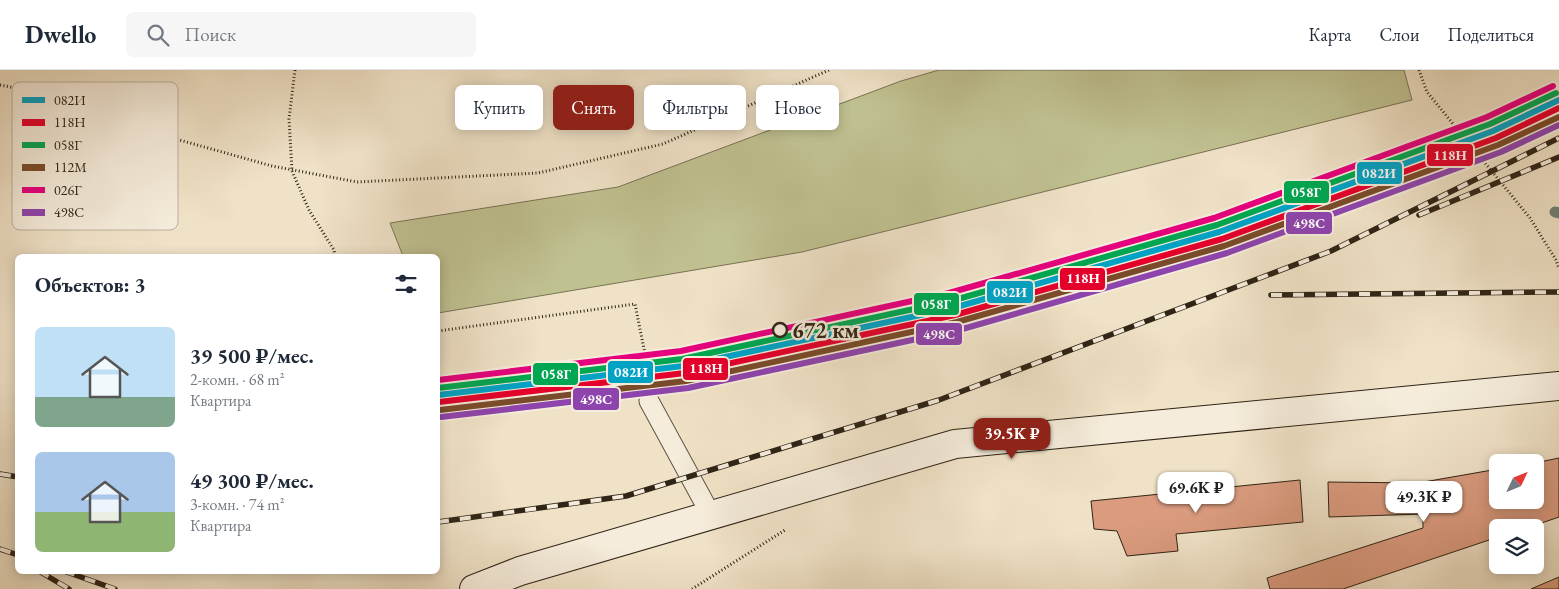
<!DOCTYPE html>
<html lang="ru">
<head>
<meta charset="utf-8">
<style>
	body { margin:0; font-family:"EB Garamond",serif; background:#f6f6f7; color:#1f2937; height:100vh; display:flex; flex-direction:column; font-size:19px; white-space:nowrap }
	* { box-sizing:border-box; margin:0 }
	p { font-size:16px; color:#747a83 }
	.icon { flex:none; width:28px; height:28px; fill:none; stroke:currentColor; stroke-width:2; stroke-linecap:round; stroke-linejoin:round }
	.map { position:relative; flex:1; overflow:hidden }
	.sheet { position:absolute; left:15px; top:184px; width:425px; height:320px; display:flex; flex-direction:column; background:#fff; border-radius:8px; box-shadow:0 2px 12px #0003 }
	.sheet>* { flex:none }
	.banner { position:absolute; left:455px; top:15px; width:475px; height:45px; display:flex; gap:10px }
	.needle { width:32px; rotate:47deg }
	.buttons { position:absolute; left:1489px; top:384px; display:grid; gap:10px }
	.buttons a { display:grid; place-items:center; width:55px; height:55px; border-radius:8px; background:#fff; box-shadow:0 2px 12px #0003; font-size:25px }
	.price { position:absolute; translate:-50% -42px; padding:0 11px; border-radius:10px; background:#fff; color:#222; font-size:16px; line-height:32px; filter:drop-shadow(0 1px 2px #0008) }
	.price::after { content:''; position:absolute; left:50%; top:30px; width:15px; height:11px; margin-left:-8px; background:inherit; clip-path:polygon(0 0,100% 0,50% 100%) }
	.price.active { background:#8f2418; color:#fff }
	ul { padding:0; list-style:none }
	li { display:flex; align-items:center; gap:15px; height:125px; padding:0 20px }
	li span { display:grid; place-items:center; flex:none; width:140px; height:100px; border-radius:8px; color:#555 }
	li>.icon { margin-inline-start:auto }
	span .icon { width:60px; height:60px; fill:#fffc; stroke-width:1 }
	li b { font-size:21px }
	h2 { display:flex; justify-content:space-between; align-items:center; height:60px; padding:0 20px; font-size:21px }
	.chip { padding:0 18px; border-radius:8px; background:#fff; box-shadow:0 2px 12px #0003; font-size:18px; line-height:45px }
	.chip.active { background:#8f2418; color:#fff }
	header { display:flex; align-items:center; gap:30px; box-sizing:border-box; height:70px; padding:0 25px; background:#fff; border-bottom:1px solid #e0e1e3 }
	header strong { font-size:24px }
	nav { display:flex; gap:28px; margin-inline-start:auto; font-size:18px }
	.search { width:350px; height:45px; background:#f6f6f7; display:flex; align-items:center; gap:12px; box-sizing:border-box; padding:0 18px; border-radius:8px; color:#747a83; font-size:19px }
	.map>svg:first-child { display:block }
	.green { fill:#c0c191; stroke:#787254 }
	.lines { fill:none; stroke-linecap:round; stroke-linejoin:round }
	.stream { stroke:#6f8077; stroke-width:11 }
	.building { fill:#da9b7f; stroke:#2f2416 }
	.lane-casing { stroke:#5f5442; stroke-width:21 }
	.secondary-casing { stroke:#2f2416; stroke-width:30 }
	.path { stroke:#2f2416; stroke-width:3; stroke-dasharray:1 2.5; stroke-linecap:butt }
	.lane { stroke:#f5ecdb; stroke-width:19 }
	.secondary { stroke:#f5ecdb; stroke-width:28 }
	.rail-casing { stroke:#2f2416; stroke-width:5.5 }
	.rail { stroke:#f5ecdb; stroke-width:4; stroke-dasharray:11; stroke-linecap:butt }
	.rail-1-casing { stroke:#f5ecdb; stroke-width:10 }
	.rail-2-casing { stroke:#f5ecdb; stroke-width:10 }
	.rail-3-casing { stroke:#f5ecdb; stroke-width:10 }
	.rail-4-casing { stroke:#f5ecdb; stroke-width:10 }
	.rail-5-casing { stroke:#f5ecdb; stroke-width:10 }
	.rail-6-casing { stroke:#f5ecdb; stroke-width:10 }
	.rail-1 { stroke:#02a2c5; stroke-width:6 }
	.rail-2 { stroke:#e4002b; stroke-width:6 }
	.rail-3 { stroke:#00a651; stroke-width:6 }
	.rail-4 { stroke:#7a4b2a; stroke-width:6 }
	.rail-5 { stroke:#e5007d; stroke-width:6 }
	.rail-6 { stroke:#8e44ad; stroke-width:6 }
	.stop-dot { fill:#f5ecdb; stroke:#2f2416; stroke-width:2.5 }
	.labels { text-anchor:middle; stroke-width:5; stroke-linejoin:round; paint-order:stroke }
	.stop-label { font-size:22px; font-weight:bold; fill:#2f2416; stroke:#f5ecdb; text-anchor:start }
	.key { fill:#f5ecdb; stroke:#bab0a0; stroke-width:1 }
	.key-label { font-size:14px; fill:#2f2416 }
	.line-badge { stroke:#f5ecdb; stroke-width:2 }
	.badge-label { font-size:14px; text-anchor:middle; font-weight:bold; fill:#fff }
</style>
</head>
<body>
<header>
<strong>Dwello</strong>
<div class="search"><svg class="icon" aria-label="search" viewBox="0 0 24 24"><circle cx="10" cy="10" r="6"/><path d="M15 15l6 6"/></svg>Поиск</div>
<nav><a>Карта</a><a>Слои</a><a>Поделиться</a></nav>
</header>
<div class="map">
<svg width="1559" height="519" viewBox="0 0 1559 519">
	<rect width="100%" height="100%" fill="#f0e2c7"/>
	<filter id="stains"><feTurbulence type="fractalNoise" baseFrequency=".004" numOctaves="4"/><feColorMatrix values="0 0 0 0 .2 0 0 0 0 .09 0 0 0 0 .02 0 0 0 .5 -.17"/></filter>
	<radialGradient id="worn" r=".72"><stop offset=".6" stop-color="#630" stop-opacity="0"/><stop offset="1" stop-color="#630" stop-opacity=".3"/></radialGradient>
	<!-- green -->
	<polygon class="green" points="939,0 1404,0 1412,30 802,182 438,243 438,186 403,186 390,153 618,117 901,11"/>
	<g class="lines">
		<!-- stream -->
		<polyline class="stream" points="1555,142 1559,143"/>
	</g>
	<!-- building -->
	<g class="building">
		<polygon points="1559,388 1559,447 1527,458 1498,458 1498,467 1343,519 1270,519 1267,508 1423,458 1423,444 1329,447 1328,412 1418,413 1498,399 1498,430 1535,430 1535,393"/>
		<polygon points="1300,410 1303,452 1176,464 1178,481 1127,486 1117,461 1094,459 1091,431"/>
		<polygon points="1559,507 1559,519 1531,519"/>
	</g>
	<g class="lines">
		<defs>
			<polyline id="lane" points="649,331 711,445"/>
			<polyline id="secondary" points="474,519 520,501 955,374 1559,316"/>
		</defs>
		<!-- lane casing -->
		<use href="#lane" class="lane-casing"/>
		<!-- secondary casing -->
		<use href="#secondary" class="secondary-casing"/>
		<!-- path -->
		<g class="path">
			<polyline points="295,0 289,49 292,101 309,140 334,180 335,186"/>
			<polyline points="1419,0 1427,22 1530,148 1556,190 1559,199"/>
			<polyline points="0,15 42,23 119,53 272,96 357,112 538,103 663,74 829,0"/>
			<polyline points="438,261 635,234 645,284 646,303"/>
			<polyline points="692,519 785,460"/>
		</g>
		<!-- lane -->
		<use href="#lane" class="lane"/>
		<!-- secondary -->
		<use href="#secondary" class="secondary"/>
		<defs>
			<g id="rail">
				<polyline points="1419,145 1559,87"/>
				<polyline points="1271,225 1559,222"/>
				<polyline points="0,404 18,407"/>
				<polyline points="438,452 626,426 939,330 1331,181 1559,68"/>
				<polyline points="0,479 18,485"/>
				<polyline points="39,501 69,519"/>
				<polyline points="64,501 115,519"/>
			</g>
		</defs>
		<!-- rail casing -->
		<use href="#rail" class="rail-casing"/>
		<!-- rail -->
		<use href="#rail" class="rail"/>
		<defs>
			<polyline id="rail-1" points="438,325 683,296 953,238 1219,162 1493,61 1559,30"/>
			<polyline id="rail-2" points="439,332 685,303 955,245 1222,169 1496,68 1559,38"/>
			<polyline id="rail-3" points="438,318 682,289 951,231 1217,155 1490,54 1556,23"/>
			<polyline id="rail-4" points="440,340 686,311 957,252 1224,176 1498,75 1559,47"/>
			<polyline id="rail-5" points="438,310 681,281 949,223 1214,148 1487,47 1553,16"/>
			<polyline id="rail-6" points="441,347 688,318 959,260 1227,183 1501,82 1559,55"/>
		</defs>
		<!-- rail-1 casing -->
		<use href="#rail-1" class="rail-1-casing"/>
		<!-- rail-2 casing -->
		<use href="#rail-2" class="rail-2-casing"/>
		<!-- rail-3 casing -->
		<use href="#rail-3" class="rail-3-casing"/>
		<!-- rail-4 casing -->
		<use href="#rail-4" class="rail-4-casing"/>
		<!-- rail-5 casing -->
		<use href="#rail-5" class="rail-5-casing"/>
		<!-- rail-6 casing -->
		<use href="#rail-6" class="rail-6-casing"/>
		<!-- rail-1 -->
		<use href="#rail-1" class="rail-1"/>
		<!-- rail-2 -->
		<use href="#rail-2" class="rail-2"/>
		<!-- rail-3 -->
		<use href="#rail-3" class="rail-3"/>
		<!-- rail-4 -->
		<use href="#rail-4" class="rail-4"/>
		<!-- rail-5 -->
		<use href="#rail-5" class="rail-5"/>
		<!-- rail-6 -->
		<use href="#rail-6" class="rail-6"/>
	</g>
	<!-- markers -->
	<circle class="stop-dot" cx="780" cy="260" r="7"/>
	<g class="labels">
		<!-- stop labels -->
		<g class="stop-label">
			<text x="792" y="268">672 км</text>
		</g>
	</g>
	<!-- legend -->
	<rect x="12" y="12" width="166" height="148" rx="8" class="key"/>
	<rect x="22" y="27" width="23" height="6" fill="#02a2c5"/>
	<rect x="22" y="49" width="23" height="7" fill="#e4002b"/>
	<rect x="22" y="72" width="23" height="6" fill="#00a651"/>
	<rect x="22" y="94" width="23" height="7" fill="#7a4b2a"/>
	<rect x="22" y="117" width="23" height="6" fill="#e5007d"/>
	<rect x="22" y="139" width="23" height="7" fill="#8e44ad"/>
	<g class="key-label">
		<text x="54" y="35">082И</text>
		<text x="54" y="57">118Н</text>
		<text x="54" y="80">058Г</text>
		<text x="54" y="102">112М</text>
		<text x="54" y="125">026Г</text>
		<text x="54" y="147">498С</text>
	</g>
	<g class="line-badge">
		<rect x="1426" y="73" width="48" height="24" rx="5" fill="#e4002b"/>
		<rect x="1356" y="91" width="47" height="24" rx="5" fill="#02a2c5"/>
		<rect x="1283" y="110" width="47" height="24" rx="5" fill="#00a651"/>
		<rect x="1285" y="141" width="48" height="24" rx="5" fill="#8e44ad"/>
		<rect x="1059" y="197" width="47" height="24" rx="5" fill="#e4002b"/>
		<rect x="986" y="210" width="48" height="24" rx="5" fill="#02a2c5"/>
		<rect x="913" y="222" width="47" height="24" rx="5" fill="#00a651"/>
		<rect x="915" y="252" width="48" height="24" rx="5" fill="#8e44ad"/>
		<rect x="682" y="287" width="47" height="24" rx="5" fill="#e4002b"/>
		<rect x="607" y="290" width="47" height="24" rx="5" fill="#02a2c5"/>
		<rect x="532" y="292" width="47" height="24" rx="5" fill="#00a651"/>
		<rect x="572" y="317" width="48" height="24" rx="5" fill="#8e44ad"/>
	</g>
	<g class="badge-label">
		<text x="1450" y="90">118Н</text>
		<text x="1379" y="108">082И</text>
		<text x="1306" y="127">058Г</text>
		<text x="1309" y="158">498С</text>
		<text x="1083" y="213">118Н</text>
		<text x="1010" y="227">082И</text>
		<text x="936" y="239">058Г</text>
		<text x="939" y="269">498С</text>
		<text x="706" y="303">118Н</text>
		<text x="631" y="307">082И</text>
		<text x="556" y="309">058Г</text>
		<text x="596" y="334">498С</text>
	</g>
	<rect width="100%" height="100%" filter="url(#stains)"/>
	<rect width="100%" height="100%" fill="url(#worn)"/>
</svg>
<div class="buttons">
<a><svg class="needle" viewBox="-14 -14 28 28"><path d="M0-13l5 13h-10z" fill="#e53935"/><path d="M0 13l5-13h-10z" fill="#747a83"/></svg></a>
<a><svg class="icon" aria-label="layers" viewBox="0 0 24 24"><path d="M12 4l9 5-9 5-9-5zM3 14l9 5 9-5"/></svg></a>
</div>
<b class="price active" style="left:1012px;top:390px">39.5K ₽</b>
<b class="price" style="left:1196px;top:444px">69.6K ₽</b>
<b class="price" style="left:1424px;top:453px">49.3K ₽</b>
<div class="banner">
<a class="chip">Купить</a>
<a class="chip active">Снять</a>
<a class="chip">Фильтры</a>
<a class="chip">Новое</a>
</div>
<section class="sheet">
<h2>Объектов: 3<svg class="icon" aria-label="filters" viewBox="0 0 24 24"><path d="M4 7h16M4 17h16"/><circle cx="9" cy="7" r="2"/><circle cx="15" cy="17" r="2"/></svg></h2>
<ul>
<li><span style="background:linear-gradient(#bfe0f5 70%,#7fa58c 0)"><svg class="icon" aria-label="home" viewBox="0 0 24 24"><path d="M3 11l9-7 9 7M6 9v11h12V9"/></svg></span><div><b>39 500 ₽/мес.</b><p>2-комн. · 68 m²</p><p>Квартира</p></div></li>
<li><span style="background:linear-gradient(#a9c7e8 60%,#8fb573 0)"><svg class="icon" aria-label="home" viewBox="0 0 24 24"><path d="M3 11l9-7 9 7M6 9v11h12V9"/></svg></span><div><b>49 300 ₽/мес.</b><p>3-комн. · 74 m²</p><p>Квартира</p></div></li>
</ul>
</section>
</div>
</body>
</html>
